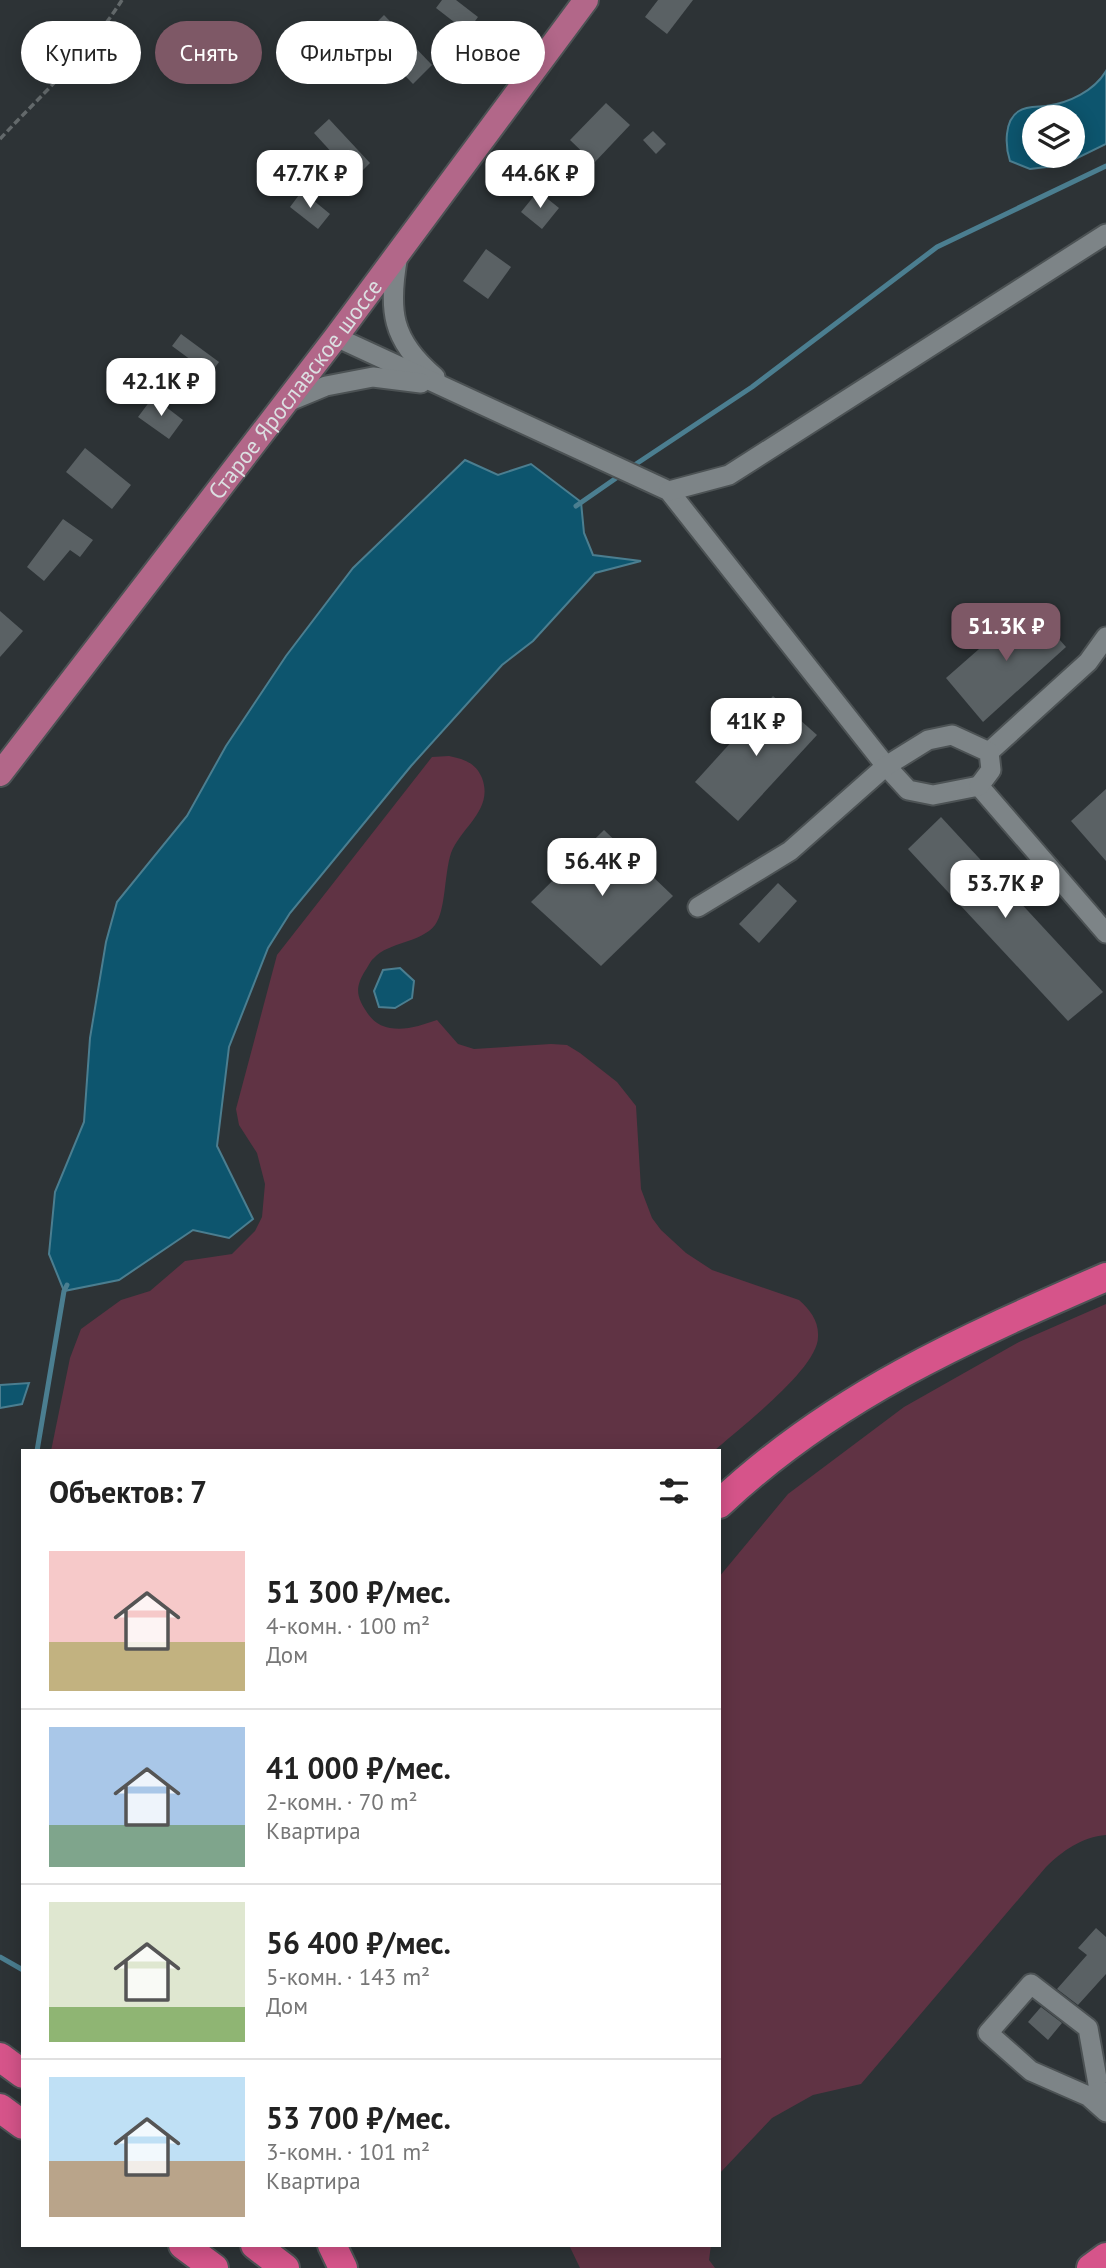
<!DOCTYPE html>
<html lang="ru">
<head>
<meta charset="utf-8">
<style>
	body { margin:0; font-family:"PT Sans",sans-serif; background:#f2f2f2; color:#222; height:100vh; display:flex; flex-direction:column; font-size:26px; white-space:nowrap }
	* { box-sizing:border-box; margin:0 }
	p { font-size:23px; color:#767676 }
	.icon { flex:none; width:38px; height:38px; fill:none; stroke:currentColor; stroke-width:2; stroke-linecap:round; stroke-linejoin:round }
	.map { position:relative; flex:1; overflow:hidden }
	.side { position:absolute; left:21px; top:1449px; width:700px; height:798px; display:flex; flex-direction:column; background:#fff; border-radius:0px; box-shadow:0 4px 18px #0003 }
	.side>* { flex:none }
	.hud { position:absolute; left:21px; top:21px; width:700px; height:63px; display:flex; gap:14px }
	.controls { position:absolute; left:1022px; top:105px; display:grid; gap:14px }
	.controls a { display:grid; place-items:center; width:63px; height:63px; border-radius:50%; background:#fff; box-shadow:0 4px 18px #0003; font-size:35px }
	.price { position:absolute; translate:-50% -60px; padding:0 16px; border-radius:14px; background:#fff; color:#222; font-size:23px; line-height:46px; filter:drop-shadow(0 2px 4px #0008) }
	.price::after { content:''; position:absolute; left:50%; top:42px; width:21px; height:16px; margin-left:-10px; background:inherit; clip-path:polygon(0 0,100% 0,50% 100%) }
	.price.selected { background:#7e5866; color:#fff }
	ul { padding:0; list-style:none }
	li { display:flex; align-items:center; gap:21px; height:175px; padding:0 28px }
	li+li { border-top:2px solid #e0e0e0 }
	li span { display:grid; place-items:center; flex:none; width:196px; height:140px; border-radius:0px; color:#555 }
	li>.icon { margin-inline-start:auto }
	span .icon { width:84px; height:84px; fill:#fffc; stroke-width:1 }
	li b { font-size:30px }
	h2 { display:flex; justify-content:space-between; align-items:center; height:84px; padding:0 28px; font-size:30px }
	.chip { padding:0 24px; border-radius:32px; background:#fff; box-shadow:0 4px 18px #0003; font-size:24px; line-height:63px }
	.chip.selected { background:#7e5866; color:#fff }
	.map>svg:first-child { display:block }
	.green { fill:#603344 }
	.water { fill:#0d556e; stroke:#4b7e90; stroke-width:2; fill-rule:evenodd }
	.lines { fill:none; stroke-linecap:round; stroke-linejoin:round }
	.stream { stroke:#4b7e90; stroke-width:5 }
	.building { fill:#5a6164 }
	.minor-casing { stroke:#4c5254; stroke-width:23 }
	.major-casing { stroke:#4c5254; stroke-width:28 }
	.highway-casing { stroke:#4c5254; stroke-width:32 }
	.path { stroke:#63696b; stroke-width:3.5; stroke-dasharray:7 3.5; stroke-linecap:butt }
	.minor { stroke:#7d8487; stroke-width:19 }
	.major { stroke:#b26789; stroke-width:24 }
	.highway { stroke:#d6548a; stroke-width:28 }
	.labels { text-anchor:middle; stroke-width:5; stroke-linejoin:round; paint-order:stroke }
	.street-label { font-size:23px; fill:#dbdfe1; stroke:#23292c }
</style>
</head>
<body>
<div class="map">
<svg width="1106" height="2268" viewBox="0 0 1106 2268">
	<rect width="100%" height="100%" fill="#2d3336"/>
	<!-- green -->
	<g class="green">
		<path d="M449 756C464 759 476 763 482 778 494 810 461 827 451 853 444 875 446 910 435 925 421 943 388 942 374 958 370 961 368 967 365 971 354 989 357 998 368 1014 374 1022 380 1026 390 1028 406 1031 422 1025 437 1020L458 1044 474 1049 551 1044 567 1045 580 1053 617 1082 636 1106 641 1189 652 1218 661 1230 686 1253 712 1270 799 1300C810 1310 819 1321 818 1337 818 1369 738 1429 714 1451H51L70 1358 81 1329 121 1300 150 1291 185 1261 232 1254 255 1231 262 1217 265 1184 257 1153 239 1125 236 1109 277 955 432 757Z"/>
		<path d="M1106 1304V1835C1082 1837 1062 1851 1046 1867L861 2084 813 2095 772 2118 719 2174V1577L788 1494 904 1407 1019 1342Z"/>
		<polygon points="569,2245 711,2245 709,2260 715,2268 580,2268"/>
	</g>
	<!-- water -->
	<g class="water">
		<path d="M1106 71V144L1063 165 1030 169 1010 161C1005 146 1004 120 1019 111 1026 106 1038 107 1046 106 1069 103 1094 91 1106 71ZM1073 117V156H1034V117Z"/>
		<polygon points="465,460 498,475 531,464 581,502 584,533 593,555 641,561 595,573 533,641 502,665 411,766 290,913 268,948 229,1047 217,1146 253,1219 229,1238 193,1230 119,1280 64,1291 49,1254 55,1192 84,1122 90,1038 106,942 117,902 187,816 226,746 286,656 353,568"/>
		<polygon points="400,968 414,981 412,998 395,1008 379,1007 374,991 383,970"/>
		<polygon points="29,1383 22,1404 0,1408 0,1385"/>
	</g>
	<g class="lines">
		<!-- stream -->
		<g class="stream">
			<polyline points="630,468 752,387 937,247 1106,166"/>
			<polyline points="576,506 622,474"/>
			<polyline points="37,1451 64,1291 67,1285"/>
			<polyline points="0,1957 23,1970"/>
		</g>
	</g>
	<!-- building -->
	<g class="building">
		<polygon points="442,0 456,0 478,17 467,32 436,8"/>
		<polygon points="658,0 693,0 667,34 645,17"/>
		<polygon points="384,15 432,65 413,84 365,34"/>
		<polygon points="606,103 630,125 594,163 570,140"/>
		<polygon points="329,119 370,163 355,178 314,133"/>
		<polygon points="653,131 666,144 656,154 643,140"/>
		<polygon points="302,191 330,214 318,229 290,207"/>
		<polygon points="538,191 559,208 542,229 521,212"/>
		<polygon points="486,249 511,267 488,299 463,281"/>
		<polygon points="181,334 219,362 210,374 172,346"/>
		<polygon points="153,397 183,420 169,439 138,417"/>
		<polygon points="85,448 131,485 112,509 66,472"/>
		<polygon points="63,519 93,540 80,557 70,550 44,581 27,567"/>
		<polygon points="1029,605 1066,647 983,722 946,678"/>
		<polygon points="0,611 23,631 0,657"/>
		<polygon points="773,696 817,735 738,821 695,782"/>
		<polygon points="1106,789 1106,861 1071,821"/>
		<polygon points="941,817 1103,992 1068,1021 908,849"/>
		<polygon points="604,830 673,896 601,966 531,902"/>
		<polygon points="778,883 797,901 759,943 739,924"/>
		<polygon points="1096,1928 1106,1937 1106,1974 1078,2005 1057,1989 1087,1955 1078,1948"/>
		<polygon points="1041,2007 1062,2023 1048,2040 1028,2022"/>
	</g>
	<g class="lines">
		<defs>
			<g id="minor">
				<path d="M398 255C388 310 391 340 435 377"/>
				<polyline points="336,337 669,491 886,766 908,790 933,795 979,786 1106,933"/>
				<polyline points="285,403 326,386 373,377 421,383"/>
				<polyline points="669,491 729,475 1106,234"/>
				<polyline points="989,752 1088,662 1106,637"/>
				<polyline points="698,907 790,851 886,766 928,740 952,735 989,752 991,770 979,786"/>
				<polyline points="1106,2092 1098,2084 1088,2028 1031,1984 988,2033 1031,2071 1088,2096 1106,2112"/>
			</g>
			<g id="major">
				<path id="s1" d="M0 774 336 337 586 0"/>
			</g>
			<g id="highway">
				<path d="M719 1504C834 1396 964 1339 1106 1277"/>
				<polyline points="0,2057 23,2074"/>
				<polyline points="0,2108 23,2125"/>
				<polyline points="183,2245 214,2268"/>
				<polyline points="255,2245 285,2268"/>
				<polyline points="332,2245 343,2268"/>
				<polyline points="1091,2268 1106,2257"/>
			</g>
		</defs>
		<!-- minor casing -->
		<use href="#minor" class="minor-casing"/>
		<!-- major casing -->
		<use href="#major" class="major-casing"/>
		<!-- highway casing -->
		<use href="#highway" class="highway-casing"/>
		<!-- path -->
		<path class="path" d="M0 139C42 94 89 52 122 0"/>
		<!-- minor -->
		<use href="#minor" class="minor"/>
		<!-- major -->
		<use href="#major" class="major"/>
		<!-- highway -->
		<use href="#highway" class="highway"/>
	</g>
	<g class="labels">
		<!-- street labels -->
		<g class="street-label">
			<text dy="8" stroke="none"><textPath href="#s1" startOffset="485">Старое Ярославское шоссе</textPath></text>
		</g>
	</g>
</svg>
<div class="controls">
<a><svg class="icon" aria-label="layers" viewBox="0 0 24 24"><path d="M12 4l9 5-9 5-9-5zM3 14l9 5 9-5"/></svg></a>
</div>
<b class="price" style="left:310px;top:210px">47.7K ₽</b>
<b class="price" style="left:540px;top:210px">44.6K ₽</b>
<b class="price" style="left:161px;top:418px">42.1K ₽</b>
<b class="price selected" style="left:1006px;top:663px">51.3K ₽</b>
<b class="price" style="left:756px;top:758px">41K ₽</b>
<b class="price" style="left:602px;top:898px">56.4K ₽</b>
<b class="price" style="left:1005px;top:920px">53.7K ₽</b>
<div class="hud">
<a class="chip">Купить</a>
<a class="chip selected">Снять</a>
<a class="chip">Фильтры</a>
<a class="chip">Новое</a>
</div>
<section class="side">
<h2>Объектов: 7<svg class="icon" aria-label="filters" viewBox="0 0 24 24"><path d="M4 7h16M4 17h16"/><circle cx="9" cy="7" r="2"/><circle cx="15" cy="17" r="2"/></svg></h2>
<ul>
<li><span style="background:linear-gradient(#f6c9c9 65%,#c2b280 0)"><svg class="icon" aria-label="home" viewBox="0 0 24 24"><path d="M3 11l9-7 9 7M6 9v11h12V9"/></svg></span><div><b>51 300 ₽/мес.</b><p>4-комн. · 100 m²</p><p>Дом</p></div></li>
<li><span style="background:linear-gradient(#a9c7e8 70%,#7fa58c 0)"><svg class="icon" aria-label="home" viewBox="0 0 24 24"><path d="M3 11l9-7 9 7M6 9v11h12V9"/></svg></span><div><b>41 000 ₽/мес.</b><p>2-комн. · 70 m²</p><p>Квартира</p></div></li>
<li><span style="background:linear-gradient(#dfe7d0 75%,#8fb573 0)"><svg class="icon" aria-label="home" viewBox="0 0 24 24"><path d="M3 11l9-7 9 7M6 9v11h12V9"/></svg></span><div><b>56 400 ₽/мес.</b><p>5-комн. · 143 m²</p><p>Дом</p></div></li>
<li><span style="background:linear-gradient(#bfe0f5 60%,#b9a48a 0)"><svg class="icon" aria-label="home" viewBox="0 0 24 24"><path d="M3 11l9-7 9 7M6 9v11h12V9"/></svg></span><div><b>53 700 ₽/мес.</b><p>3-комн. · 101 m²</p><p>Квартира</p></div></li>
</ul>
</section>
</div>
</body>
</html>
